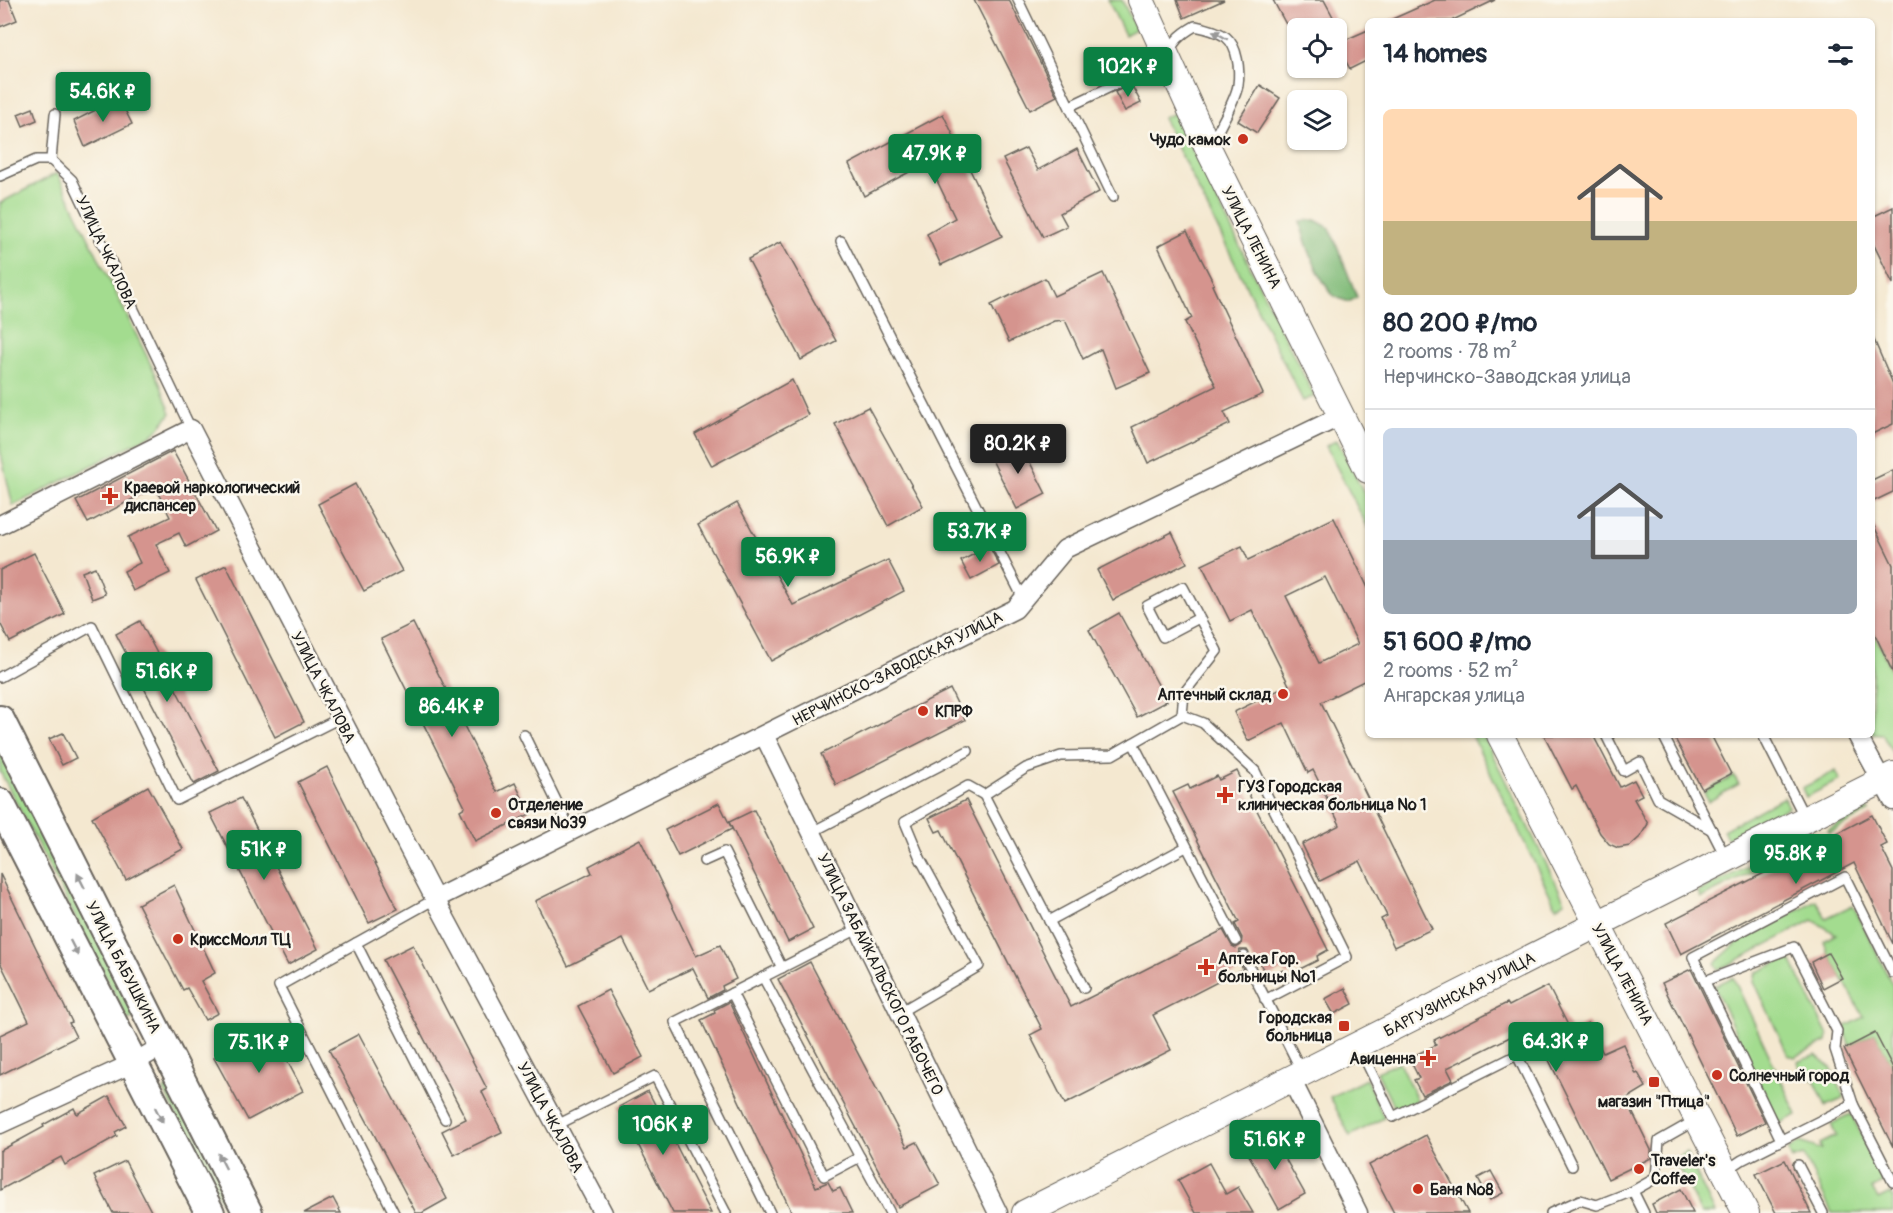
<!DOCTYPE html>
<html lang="en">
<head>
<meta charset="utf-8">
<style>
	body { margin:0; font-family:Pangolin,sans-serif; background:#f2f2f3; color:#1f2937; height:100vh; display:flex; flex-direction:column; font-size:22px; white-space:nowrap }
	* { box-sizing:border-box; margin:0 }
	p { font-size:20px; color:#747a83 }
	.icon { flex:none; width:33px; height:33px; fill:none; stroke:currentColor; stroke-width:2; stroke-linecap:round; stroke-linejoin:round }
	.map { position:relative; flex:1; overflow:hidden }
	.sheet { position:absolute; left:1365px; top:18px; width:510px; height:720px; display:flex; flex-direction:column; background:#fff; border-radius:9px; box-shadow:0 2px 4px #0004 }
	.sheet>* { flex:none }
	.controls { position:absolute; left:1287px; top:18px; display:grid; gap:12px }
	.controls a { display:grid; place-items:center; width:60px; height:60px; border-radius:9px; background:#fff; box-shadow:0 2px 4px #0004; font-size:30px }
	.price { position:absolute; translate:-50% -51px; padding:0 14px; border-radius:6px; background:#0b8043; color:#fff; font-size:20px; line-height:39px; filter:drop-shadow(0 2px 3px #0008) }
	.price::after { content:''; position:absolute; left:50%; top:36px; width:18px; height:14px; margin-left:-9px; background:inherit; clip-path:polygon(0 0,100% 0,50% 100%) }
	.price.on { background:#222; color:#fff }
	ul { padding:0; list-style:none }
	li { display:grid; align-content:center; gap:12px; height:318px; padding:0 18px }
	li+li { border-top:2px solid #e0e1e3 }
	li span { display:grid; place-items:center; height:186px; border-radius:9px; color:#555 }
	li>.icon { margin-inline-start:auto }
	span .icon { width:108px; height:108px; fill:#fffc; stroke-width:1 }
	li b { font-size:26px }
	h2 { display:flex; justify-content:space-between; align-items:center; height:72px; padding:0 18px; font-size:26px }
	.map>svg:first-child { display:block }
	.green { fill:#a3dc8f; stroke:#607c56; stroke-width:1.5 }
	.forest { fill:#82bc7a; stroke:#4f6c4b; stroke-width:1.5 }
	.building { fill:#d5948e; fill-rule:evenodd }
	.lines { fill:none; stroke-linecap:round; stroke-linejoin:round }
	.service-casing { stroke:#68635b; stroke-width:12 }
	.minor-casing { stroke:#68635b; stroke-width:21 }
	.secondary-casing { stroke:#68635b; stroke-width:28 }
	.primary-casing { stroke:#68635b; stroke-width:32 }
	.service { stroke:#fff; stroke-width:9 }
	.minor { stroke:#fff; stroke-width:18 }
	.secondary { stroke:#fff; stroke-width:26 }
	.primary { stroke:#fff; stroke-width:28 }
	.oneway { fill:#999 }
	.poi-dot { fill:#c8321e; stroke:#fbf7ec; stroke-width:2 }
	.labels { text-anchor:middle; stroke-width:5; stroke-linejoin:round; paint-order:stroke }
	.poi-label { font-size:16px; font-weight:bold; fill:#1c1c1c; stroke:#fbf7ec; text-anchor:start }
	.street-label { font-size:16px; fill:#1c1c1c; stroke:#fbf7ec }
</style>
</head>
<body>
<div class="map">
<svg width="1893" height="1213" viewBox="0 0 1893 1213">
	<rect width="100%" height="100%" fill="#fbf7ec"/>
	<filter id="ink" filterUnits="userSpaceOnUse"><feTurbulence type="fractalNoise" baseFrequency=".0167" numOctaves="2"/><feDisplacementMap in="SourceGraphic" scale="12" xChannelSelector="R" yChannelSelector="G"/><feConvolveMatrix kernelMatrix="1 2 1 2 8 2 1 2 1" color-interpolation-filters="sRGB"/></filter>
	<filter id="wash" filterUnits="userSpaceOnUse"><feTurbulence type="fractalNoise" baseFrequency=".008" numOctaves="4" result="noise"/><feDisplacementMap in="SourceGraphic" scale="24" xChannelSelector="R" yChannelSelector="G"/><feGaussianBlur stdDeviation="1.35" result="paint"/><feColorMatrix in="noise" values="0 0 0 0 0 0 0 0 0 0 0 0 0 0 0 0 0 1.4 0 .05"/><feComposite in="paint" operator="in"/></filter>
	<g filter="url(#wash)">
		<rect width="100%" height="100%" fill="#f4e8d0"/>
		<!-- green -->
		<g class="green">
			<polygon points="1108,0 1122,0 1136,29 1125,35"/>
			<polygon points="1174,113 1314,396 1303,401 1163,118"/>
			<polygon points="57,173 159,381 171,413 155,433 13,506 0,450 0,203"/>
			<polygon points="1337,440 1368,501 1368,528 1326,446"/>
			<polygon points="1872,629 1893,675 1893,754 1882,734 1872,733"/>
			<polygon points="1472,735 1483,735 1565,902 1556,907"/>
			<polygon points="0,748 137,1016 128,1020 0,771"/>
			<polygon points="1836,771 1840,780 1806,797 1802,788"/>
			<polygon points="1734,776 1739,784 1708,802 1704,792"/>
			<polygon points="1784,797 1789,807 1727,839 1723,830"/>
			<polygon points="1862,807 1870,811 1829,833 1828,830 1848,818 1846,815"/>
			<polygon points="1809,836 1812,842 1701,898 1698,892"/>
			<polygon points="1816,900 1826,918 1853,905 1893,986 1893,1068 1875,1033 1850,1046 1843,1028 1864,1017 1828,953 1824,941 1836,934 1813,920 1719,970 1715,963 1739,941"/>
			<polygon points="1786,958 1791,960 1828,1036 1827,1042 1795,1057 1788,1055 1754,981 1756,973"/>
			<polygon points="1733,977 1797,1115 1778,1124 1714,986"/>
			<polygon points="1816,1055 1831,1068 1845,1098 1826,1106 1815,1081 1801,1073 1797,1062"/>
			<polygon points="1399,1062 1417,1100 1396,1112 1377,1072"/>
			<polygon points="1366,1079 1384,1118 1350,1136 1330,1097"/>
			<polygon points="173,1087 237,1213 227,1213 164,1090"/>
			<polygon points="1851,1114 1885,1181 1872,1189 1878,1199 1890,1193 1893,1198 1893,1213 1832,1213 1804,1156 1792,1159 1788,1150 1800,1142 1822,1150 1820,1144 1836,1136 1831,1124"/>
			<polygon points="1686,1152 1715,1213 1701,1213 1674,1159"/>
		</g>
		<!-- forest -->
		<path class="forest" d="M1315 220 1330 228 1357 297 1349 302C1343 300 1336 298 1332 294 1319 279 1304 241 1300 221Z"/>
		<g id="blocks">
			<!-- building -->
			<g class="building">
				<polygon points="0,0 9,0 17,20 0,27"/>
				<polygon points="974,0 1009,0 1057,96 1030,110"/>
				<polygon points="1177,0 1224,0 1184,18"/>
				<polygon points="1273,0 1324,0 1339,28 1288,28"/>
				<polygon points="1435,0 1495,0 1451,21 1388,21"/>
				<polygon points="1368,30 1368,60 1350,69 1343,56 1336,58 1336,44"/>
				<polygon points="1131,84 1141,103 1125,111 1115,92"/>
				<polygon points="1260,85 1280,98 1257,133 1238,121"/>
				<polygon points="70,88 76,100 64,106 58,94"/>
				<polygon points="119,98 132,124 85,147 74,121"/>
				<polygon points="33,108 37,120 23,126 18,114"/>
				<polygon points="943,114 1002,236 941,265 927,234 955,218 928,162 864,196 849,164"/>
				<polygon points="1026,148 1038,170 1077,149 1099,192 1060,213 1067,226 1043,237 1003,159"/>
				<polygon points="1893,207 1893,284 1872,241 1872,217"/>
				<polygon points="1187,231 1214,284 1212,285 1263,394 1224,412 1230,424 1148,463 1132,427 1216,386 1185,322 1192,318 1158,246"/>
				<polygon points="781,242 836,341 801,360 748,259"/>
				<polygon points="1103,273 1150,373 1116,388 1101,349 1083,359 1065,320 1054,321 1009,342 991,305 1045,278 1054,296"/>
				<polygon points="1872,335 1893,384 1893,424 1872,434"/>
				<polygon points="792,380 808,415 712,466 695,434"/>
				<polygon points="868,407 923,506 888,526 835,424"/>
				<polygon points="1019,441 1046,494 1017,509 990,456"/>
				<polygon points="173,451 216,531 186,547 179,533 156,544 170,573 133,591 124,571 140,563 128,537 170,517 155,487 88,523 76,501"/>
				<polygon points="1893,470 1893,492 1872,502 1872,480"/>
				<polygon points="355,484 402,571 364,591 318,504"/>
				<polygon points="737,503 793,605 888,560 904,591 771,661 698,525"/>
				<path d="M1334 518 1368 588V679L1321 702 1432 929 1394 947 1381 919 1387 916 1360 861 1320 881 1302 844 1340 825 1313 770 1308 773 1284 723 1248 741 1234 712 1289 685 1252 610 1230 621 1202 565 1242 546 1248 560ZM1325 577 1358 644 1319 663 1286 596Z"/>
				<polygon points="1872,522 1893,565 1893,673 1872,628"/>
				<polygon points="1172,532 1187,563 1113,600 1097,570"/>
				<polygon points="989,546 999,565 971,580 961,561"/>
				<polygon points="34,553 65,614 10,642 0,623 0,570"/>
				<polygon points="226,565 304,722 275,737 196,580"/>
				<polygon points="95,567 105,594 92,599 82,572"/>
				<polygon points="1119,613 1167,701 1137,717 1089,630"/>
				<polygon points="140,621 219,771 194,784 116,634"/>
				<polygon points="413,623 497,792 515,783 530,814 475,841 460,810 465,807 381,639"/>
				<polygon points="950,689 965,720 836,785 821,754"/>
				<polygon points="63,733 76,758 62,765 49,739"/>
				<polygon points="1544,735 1593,735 1620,787 1634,780 1642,795 1634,799 1648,824 1640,837 1630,846 1618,848 1609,844 1600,833 1576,786 1572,789"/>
				<polygon points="1673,735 1711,735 1731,774 1702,789"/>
				<polygon points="327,767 398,909 369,923 298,782"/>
				<polygon points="1237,771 1328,950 1317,956 1318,960 1286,976 1283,970 1267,978 1259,961 1255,963 1247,950 1240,950 1237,956 1243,969 1153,1015 1171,1050 1065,1104 1030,1035 1042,1029 941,830 936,832 929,818 966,800 1071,1007 1223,930 1232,946 1236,948 1241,945 1242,938 1235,924 1239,922 1173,792 1188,785 1190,789 1217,776 1219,780"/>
				<polygon points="148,786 183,849 126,880 92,817"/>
				<polygon points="241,798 318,949 288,965 210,813"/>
				<polygon points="719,803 732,829 678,856 665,830"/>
				<polygon points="754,810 813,929 788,942 729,822"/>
				<polygon points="1872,815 1887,844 1881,847 1893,871 1893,944 1854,863 1681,954 1666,923 1831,839 1830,837"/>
				<polygon points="640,839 696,956 720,945 736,979 722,986 723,990 708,998 693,968 648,989 623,939 568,966 535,901 592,873 589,866"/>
				<polygon points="0,874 72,1022 69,1023 76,1037 0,1075 0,1035 29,1021 0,962"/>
				<polygon points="174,885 215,973 201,981 218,1013 205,1020 187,988 183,990 138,904"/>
				<polygon points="413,945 487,1089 482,1092 502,1132 454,1155 442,1131 466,1119 383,960"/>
				<polygon points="1828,953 1842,978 1823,988 1811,962"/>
				<polygon points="810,962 907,1147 917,1142 940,1185 898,1207 778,979"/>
				<polygon points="1691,969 1765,1122 1737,1136 1662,983"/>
				<polygon points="1548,986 1571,1031 1588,1023 1603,1053 1623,1044 1636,1074 1638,1073 1646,1087 1626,1099 1651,1150 1651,1158 1608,1179 1532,1026 1447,1068 1453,1080 1422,1095 1414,1080 1419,1078 1409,1058 1436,1045 1434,1040 1507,1003 1509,1006"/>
				<polygon points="1345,988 1353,1004 1334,1014 1325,999"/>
				<polygon points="608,990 643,1057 613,1073 578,1006"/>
				<polygon points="729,1002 816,1187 828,1182 833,1191 840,1188 852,1213 792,1213 701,1020 715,1013 714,1010"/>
				<polygon points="270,1028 303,1091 248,1120 214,1058"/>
				<polygon points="1875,1033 1893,1068 1893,1147 1844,1049"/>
				<polygon points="359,1034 447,1199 422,1213 416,1213 329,1050"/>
				<polygon points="648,1091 711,1213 673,1213 619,1107"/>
				<polygon points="109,1096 126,1126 115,1132 117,1136 65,1165 61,1157 0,1190 0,1151 44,1127 43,1125 74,1108 77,1114"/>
				<polygon points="1271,1133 1305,1194 1279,1209 1245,1148"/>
				<polygon points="1426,1135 1468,1213 1394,1213 1369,1165"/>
				<polygon points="1785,1160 1811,1213 1776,1213 1756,1174"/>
				<polygon points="125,1161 152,1213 113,1213 94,1176"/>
				<polygon points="1209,1163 1226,1194 1238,1187 1253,1213 1196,1213 1178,1180"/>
				<polygon points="1491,1171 1503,1193 1490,1200 1478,1178"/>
				<polygon points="1681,1189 1693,1213 1656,1213 1652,1204"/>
				<polygon points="333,1198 341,1213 304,1213"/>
			</g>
		</g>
	</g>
	<g filter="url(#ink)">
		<use href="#blocks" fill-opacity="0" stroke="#68635b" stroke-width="1.5"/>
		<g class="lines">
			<defs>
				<g id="service">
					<polyline points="1018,0 1113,197"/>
					<path d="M1070 106 1167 60C1171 42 1181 34 1195 26 1205 28 1217 31 1226 37 1238 47 1240 70 1238 85 1236 98 1218 131 1211 143"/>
					<polyline points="51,160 72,180 191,429"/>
					<polyline points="51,160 55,114"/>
					<polyline points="0,176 36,160 51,160"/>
					<polyline points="841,241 1023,598"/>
					<polyline points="0,677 92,626 177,800 340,718"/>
					<polyline points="1182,715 1184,693 1217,651 1183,587 1147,606 1163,637 1199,618"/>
					<polyline points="524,735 571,831"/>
					<polyline points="1606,735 1624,771 1640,762 1658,799 1712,830"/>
					<polyline points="1663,735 1726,858"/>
					<polyline points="1763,735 1805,818"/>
					<polyline points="1133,743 1182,715 1203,723 1255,771 1347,957 1265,1000"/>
					<polyline points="812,832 968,751"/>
					<polyline points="704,861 724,852 782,968"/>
					<polyline points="1049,921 1186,847"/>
					<polyline points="356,943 445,1119"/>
					<polyline points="1244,956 1302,1072"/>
					<polyline points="763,977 890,1213"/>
					<polyline points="1705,981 1794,947 1837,1031 1835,1049 1853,1104 1742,1160 1727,1170"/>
					<polyline points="1084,988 984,795 1026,768 1061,756 1112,755 1133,743 1236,941"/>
					<polyline points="732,993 824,1176 860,1157"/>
					<polyline points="900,1012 979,966 920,858 905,822 968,786 984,795"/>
					<polyline points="1359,1047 1393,1117 1517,1055 1572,1166"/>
					<polyline points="1853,1104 1893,1182"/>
					<polyline points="555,1126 655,1076 726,1213"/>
					<polyline points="1781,1140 1693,957 1845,877 1893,973"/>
					<polyline points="1798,1165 1823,1213"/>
					<polyline points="1633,1191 1644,1213"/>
					<polyline points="394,1213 279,986 435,899"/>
					<polyline points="770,1213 675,1022 860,928"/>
					<polyline points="1551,1213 1580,1200 1597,1205 1633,1191 1656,1178 1659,1141 1696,1120"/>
				</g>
				<g id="minor">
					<polyline points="0,525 191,429 435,899 603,1213"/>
					<polyline points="764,735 998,1213"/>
					<polyline points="1857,735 1893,801"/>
					<polyline points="435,899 1015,609 1065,549 1341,416"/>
					<polyline points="1291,1079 1358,1213"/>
					<polyline points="0,1124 133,1063 164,1045"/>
				</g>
				<g id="secondary">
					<polyline points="1141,0 1210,152 1368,470"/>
					<polyline points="1500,735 1746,1213"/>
					<polyline points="1025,1213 1893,775"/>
				</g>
				<g id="primary">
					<polyline points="0,720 248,1213"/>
					<polyline points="0,803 210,1213"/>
				</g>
			</defs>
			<!-- service casing -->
			<use href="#service" class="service-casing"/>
			<!-- minor casing -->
			<use href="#minor" class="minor-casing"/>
			<!-- secondary casing -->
			<use href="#secondary" class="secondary-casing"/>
			<!-- primary casing -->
			<use href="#primary" class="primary-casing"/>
			<!-- service -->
			<use href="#service" class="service"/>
			<!-- minor -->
			<use href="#minor" class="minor"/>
			<!-- secondary -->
			<use href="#secondary" class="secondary"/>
			<!-- primary -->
			<use href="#primary" class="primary"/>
		</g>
		<!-- one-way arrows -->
		<defs><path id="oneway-solid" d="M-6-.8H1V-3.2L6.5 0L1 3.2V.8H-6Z" transform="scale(1.5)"/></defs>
		<g class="oneway">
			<use href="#oneway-solid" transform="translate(1220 35) rotate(-150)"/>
			<use href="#oneway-solid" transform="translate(81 881) rotate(-117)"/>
			<use href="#oneway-solid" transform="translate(74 948) rotate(63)"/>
			<use href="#oneway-solid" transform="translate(159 1115) rotate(63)"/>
			<use href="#oneway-solid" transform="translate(222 1161) rotate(-117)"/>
		</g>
	</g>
	<!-- markers -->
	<g class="poi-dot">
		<circle cx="1243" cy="139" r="6"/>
		<path d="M107 487h6v6h6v6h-6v6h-6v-6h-6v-6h6z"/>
		<circle cx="1283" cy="694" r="6"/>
		<circle cx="923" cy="711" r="6"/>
		<path d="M1222 786h6v6h6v6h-6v6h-6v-6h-6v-6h6z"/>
		<circle cx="496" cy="813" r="6"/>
		<circle cx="178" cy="939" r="6"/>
		<path d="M1203 958h6v6h6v6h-6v6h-6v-6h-6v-6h6z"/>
		<rect x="1338" y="1020" width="12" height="12" rx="3"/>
		<path d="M1425 1049h6v6h6v6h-6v6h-6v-6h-6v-6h6z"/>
		<circle cx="1717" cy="1075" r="6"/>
		<rect x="1648" y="1076" width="12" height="12" rx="3"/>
		<circle cx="1639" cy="1169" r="6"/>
		<circle cx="1418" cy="1189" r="6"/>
	</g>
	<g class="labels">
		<!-- poi labels -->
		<g class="poi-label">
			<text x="1231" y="145" text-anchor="end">Чудо камок</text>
			<text x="124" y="493">Краевой наркологический<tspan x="124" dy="18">диспансер</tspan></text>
			<text x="1271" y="700" text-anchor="end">Аптечный склад</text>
			<text x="935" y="717">КПРФ</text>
			<text x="1238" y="792">ГУЗ Городская<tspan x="1238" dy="18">клиническая больница № 1</tspan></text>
			<text x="508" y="810">Отделение<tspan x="508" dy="18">связи №39</tspan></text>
			<text x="190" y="945">КриссМолл ТЦ</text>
			<text x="1218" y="964">Аптека Гор.<tspan x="1218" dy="18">больницы №1</tspan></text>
			<text x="1332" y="1023" text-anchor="end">Городская<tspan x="1332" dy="18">больница</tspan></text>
			<text x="1416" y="1064" text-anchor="end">Авиценна</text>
			<text x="1729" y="1081">Солнечный город</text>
			<text x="1654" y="1107" text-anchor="middle">магазин "Птица"</text>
			<text x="1651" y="1166">Traveler's<tspan x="1651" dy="18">Coffee</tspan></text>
			<text x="1430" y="1195">Баня №8</text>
		</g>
		<!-- street labels -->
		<g class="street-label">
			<text transform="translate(1252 237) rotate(63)" y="6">УЛИЦА ЛЕНИНА</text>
			<text transform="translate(107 252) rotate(65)" y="6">УЛИЦА ЧКАЛОВА</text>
			<text transform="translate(897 668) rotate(-27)" y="6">НЕРЧИНСКО-ЗАВОДСКАЯ УЛИЦА</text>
			<text transform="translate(324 687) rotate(63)" y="6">УЛИЦА ЧКАЛОВА</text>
			<text transform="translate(124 967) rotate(63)" y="6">УЛИЦА БАБУШКИНА</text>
			<text transform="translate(881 974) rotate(64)" y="6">УЛИЦА ЗАБАЙКАЛЬСКОГО РАБОЧЕГО</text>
			<text transform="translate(1623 974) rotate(62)" y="6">УЛИЦА ЛЕНИНА</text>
			<text transform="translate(1459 994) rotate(-27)" y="6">БАРГУЗИНСКАЯ УЛИЦА</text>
			<text transform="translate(551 1117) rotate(62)" y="6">УЛИЦА ЧКАЛОВА</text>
		</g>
	</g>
</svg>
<div class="controls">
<a><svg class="icon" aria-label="locate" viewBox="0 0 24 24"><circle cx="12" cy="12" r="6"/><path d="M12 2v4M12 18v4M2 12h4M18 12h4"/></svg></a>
<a><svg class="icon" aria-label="layers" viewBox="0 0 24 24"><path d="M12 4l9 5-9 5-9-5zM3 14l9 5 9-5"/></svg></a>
</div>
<b class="price" style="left:1128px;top:98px">102K ₽</b>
<b class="price" style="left:103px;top:123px">54.6K ₽</b>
<b class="price" style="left:935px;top:185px">47.9K ₽</b>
<b class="price on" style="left:1018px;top:475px">80.2K ₽</b>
<b class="price" style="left:980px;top:563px">53.7K ₽</b>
<b class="price" style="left:788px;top:588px">56.9K ₽</b>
<b class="price" style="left:167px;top:703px">51.6K ₽</b>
<b class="price" style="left:452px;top:738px">86.4K ₽</b>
<b class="price" style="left:264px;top:881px">51K ₽</b>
<b class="price" style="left:1796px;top:885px">95.8K ₽</b>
<b class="price" style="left:1556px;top:1073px">64.3K ₽</b>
<b class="price" style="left:259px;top:1074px">75.1K ₽</b>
<b class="price" style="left:663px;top:1156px">106K ₽</b>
<b class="price" style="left:1275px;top:1171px">51.6K ₽</b>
<section class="sheet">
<h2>14 homes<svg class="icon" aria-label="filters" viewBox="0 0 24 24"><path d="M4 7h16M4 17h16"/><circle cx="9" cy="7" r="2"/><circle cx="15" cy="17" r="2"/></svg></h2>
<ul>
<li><span style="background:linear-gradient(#ffd9b3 60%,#c2b280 0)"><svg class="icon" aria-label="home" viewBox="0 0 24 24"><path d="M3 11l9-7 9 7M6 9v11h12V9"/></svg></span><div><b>80 200 ₽/mo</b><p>2 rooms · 78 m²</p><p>Нерчинско-Заводская улица</p></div></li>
<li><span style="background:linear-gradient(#c9d6e8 60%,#9aa5b1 0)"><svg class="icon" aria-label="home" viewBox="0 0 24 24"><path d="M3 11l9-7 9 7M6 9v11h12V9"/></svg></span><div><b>51 600 ₽/mo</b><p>2 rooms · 52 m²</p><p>Ангарская улица</p></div></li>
</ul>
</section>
</div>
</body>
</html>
